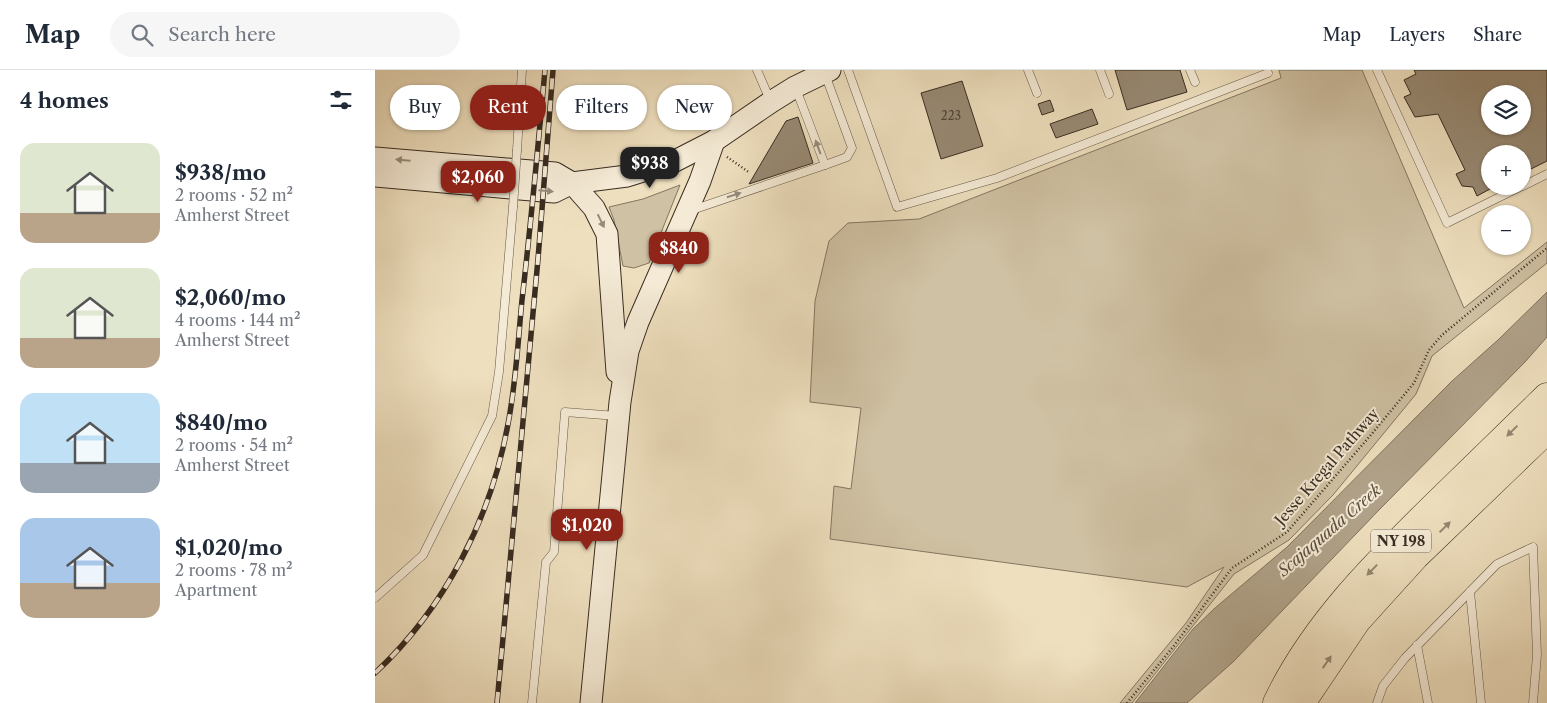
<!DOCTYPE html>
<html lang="en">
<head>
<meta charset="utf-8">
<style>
	body { margin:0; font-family:"Libre Caslon Text",serif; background:#f6f6f7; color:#1f2937; height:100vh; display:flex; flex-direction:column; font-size:19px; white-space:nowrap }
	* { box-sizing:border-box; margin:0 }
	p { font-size:16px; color:#747a83 }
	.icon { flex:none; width:28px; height:28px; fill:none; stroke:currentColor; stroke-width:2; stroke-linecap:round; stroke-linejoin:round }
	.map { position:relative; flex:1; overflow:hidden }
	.panel { display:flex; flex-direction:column; background:#fff; width:375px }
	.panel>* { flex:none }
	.hud { position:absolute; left:15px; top:15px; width:475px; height:45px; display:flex; gap:10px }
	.tools { position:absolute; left:1106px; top:15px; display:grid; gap:10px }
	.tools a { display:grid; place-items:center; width:50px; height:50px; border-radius:50%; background:#fff; box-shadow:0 1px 4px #0004; font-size:25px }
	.price { position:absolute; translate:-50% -42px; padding:0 11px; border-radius:10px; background:#8f2418; color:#fff; font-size:16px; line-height:32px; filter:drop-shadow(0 1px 2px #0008) }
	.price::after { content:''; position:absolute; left:50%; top:30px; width:15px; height:11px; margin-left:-8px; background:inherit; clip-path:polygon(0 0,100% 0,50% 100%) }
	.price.current { background:#222; color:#fff }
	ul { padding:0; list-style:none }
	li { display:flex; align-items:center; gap:15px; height:125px; padding:0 20px }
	li span { display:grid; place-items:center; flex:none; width:140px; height:100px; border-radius:15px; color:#555 }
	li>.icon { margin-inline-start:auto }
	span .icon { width:60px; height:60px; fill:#fffc; stroke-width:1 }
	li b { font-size:21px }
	h2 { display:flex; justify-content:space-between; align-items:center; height:60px; padding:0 20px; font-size:21px }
	.pill { padding:0 18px; border-radius:22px; background:#fff; box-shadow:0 1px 4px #0004; font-size:18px; line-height:45px }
	.pill.current { background:#8f2418; color:#fff }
	header { display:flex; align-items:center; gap:30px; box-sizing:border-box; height:70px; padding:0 25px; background:#fff; border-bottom:1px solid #e0e1e3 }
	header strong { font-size:24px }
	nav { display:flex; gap:28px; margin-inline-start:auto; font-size:18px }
	.search { width:350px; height:45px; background:#f6f6f7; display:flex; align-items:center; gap:12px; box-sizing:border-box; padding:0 18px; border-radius:28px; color:#747a83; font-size:19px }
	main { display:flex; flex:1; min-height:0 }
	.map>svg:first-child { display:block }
	.green { fill:#cfc1a3; stroke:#847662 }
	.water { fill:#b0a289; stroke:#80735f }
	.building { fill:#978973; stroke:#382c21; fill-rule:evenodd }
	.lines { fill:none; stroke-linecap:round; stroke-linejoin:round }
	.lane-casing { stroke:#665948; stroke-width:9 }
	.secondary-casing { stroke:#382c21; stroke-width:23 }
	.highway-casing { stroke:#382c21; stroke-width:29 }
	.path { stroke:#382c21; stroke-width:2.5; stroke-dasharray:1 2.5; stroke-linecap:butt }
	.lane { stroke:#f4ead5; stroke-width:8 }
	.secondary { stroke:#f4ead5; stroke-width:21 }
	.highway { stroke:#eedfbe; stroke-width:28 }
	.rail-casing { stroke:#382c21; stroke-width:5.5 }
	.rail { stroke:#f4ead5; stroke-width:4; stroke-dasharray:11; stroke-linecap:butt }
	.lane-bridge-casing { stroke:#665948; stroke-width:9; stroke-linecap:butt }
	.lane-bridge { stroke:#f4ead5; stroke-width:8 }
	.oneway { fill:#968b7b }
	.oneway2 { fill:#938670 }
	.labels { text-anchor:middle; stroke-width:4; stroke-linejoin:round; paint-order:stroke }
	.number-label { font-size:12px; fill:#504336 }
	.shield { fill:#f4ead5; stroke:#706557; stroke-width:1 }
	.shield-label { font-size:14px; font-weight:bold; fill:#382c21 }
	.street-label { font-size:15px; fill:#382c21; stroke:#f4ead5 }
	.water-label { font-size:16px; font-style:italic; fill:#5c4f40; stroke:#f4ead5 }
</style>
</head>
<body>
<header>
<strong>Map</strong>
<div class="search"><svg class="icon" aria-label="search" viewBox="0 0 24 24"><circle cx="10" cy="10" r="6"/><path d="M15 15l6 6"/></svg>Search here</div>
<nav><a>Map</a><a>Layers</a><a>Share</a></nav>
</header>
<main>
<section class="panel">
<h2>4 homes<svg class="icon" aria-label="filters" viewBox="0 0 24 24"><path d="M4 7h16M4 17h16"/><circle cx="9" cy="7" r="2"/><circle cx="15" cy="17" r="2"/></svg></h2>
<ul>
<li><span style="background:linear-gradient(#dfe7d0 70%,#b9a48a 0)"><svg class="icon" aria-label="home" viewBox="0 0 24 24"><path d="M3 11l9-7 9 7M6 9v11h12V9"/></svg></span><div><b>$938/mo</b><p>2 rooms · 52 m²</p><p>Amherst Street</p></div></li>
<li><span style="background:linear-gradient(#dfe7d0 70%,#b9a48a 0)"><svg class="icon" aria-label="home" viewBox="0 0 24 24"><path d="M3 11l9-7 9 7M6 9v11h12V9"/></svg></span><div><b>$2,060/mo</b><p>4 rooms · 144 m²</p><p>Amherst Street</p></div></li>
<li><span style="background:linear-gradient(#bfe0f5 70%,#9aa5b1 0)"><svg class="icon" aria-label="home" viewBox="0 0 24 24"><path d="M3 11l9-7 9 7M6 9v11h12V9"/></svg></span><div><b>$840/mo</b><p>2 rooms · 54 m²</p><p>Amherst Street</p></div></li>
<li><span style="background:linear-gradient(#a9c7e8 65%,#b9a48a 0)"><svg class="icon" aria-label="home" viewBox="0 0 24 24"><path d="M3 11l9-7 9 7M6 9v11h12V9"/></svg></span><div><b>$1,020/mo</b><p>2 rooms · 78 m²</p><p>Apartment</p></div></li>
</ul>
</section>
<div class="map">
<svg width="1172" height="633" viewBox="0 0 1172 633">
	<rect width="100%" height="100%" fill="#eedfbe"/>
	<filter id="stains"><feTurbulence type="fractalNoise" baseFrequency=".004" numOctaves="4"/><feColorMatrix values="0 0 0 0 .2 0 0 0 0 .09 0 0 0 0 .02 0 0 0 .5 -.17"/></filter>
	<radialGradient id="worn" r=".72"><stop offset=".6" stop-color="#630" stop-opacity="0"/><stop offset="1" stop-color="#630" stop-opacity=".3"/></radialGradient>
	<!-- green -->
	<g class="green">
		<polygon points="904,0 987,0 1089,238 1172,172 1172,193 1057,286 1041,324 958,425 914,470 859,504 757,633 745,633 811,553 849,497 812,517 455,469 459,416 476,419 486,338 435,332 440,231 454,171 473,153 544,149 906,8"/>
		<polygon points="305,115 274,193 259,198 248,196 239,150 234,137 268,129"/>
	</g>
	<!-- water -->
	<polygon class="water" points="1172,222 1172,267 1150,292 1004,440 858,592 812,633 760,633 818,559 840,538 912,477 1076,312 1124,269"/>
	<!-- building -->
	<g class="building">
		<polygon points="740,0 805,0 812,22 752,40"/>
		<path d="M1039 0H1172V91L1148 103V84H1115V119L1102 126 1098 117 1087 116 1081 104 1090 100 1063 44 1040 47 1029 27 1036 24 1029 10 1041 4ZM1115 24H1148V56H1115Z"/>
		<polygon points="587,11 608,76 566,89 546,23"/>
		<polygon points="675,30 679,41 667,45 663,34"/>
		<polygon points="717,39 723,54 681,68 675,54"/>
		<polygon points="423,47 438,93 374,114 411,51"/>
	</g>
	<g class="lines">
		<defs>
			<g id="lane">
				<polyline points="382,0 395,30"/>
				<polyline points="473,0 522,137 622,108 893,3"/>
				<polyline points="653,0 662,23"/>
				<polyline points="725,0 734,24"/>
				<polyline points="815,0 820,12"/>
				<polyline points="1002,0 1072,153 1147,116"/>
				<polyline points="142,80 147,0"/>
				<polyline points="450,95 472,87 477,78 450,4"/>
				<polyline points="1148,116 1172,104"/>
				<polyline points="317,140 450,95 421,19"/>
				<polyline points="1095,522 1106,633"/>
				<polyline points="0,528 48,485 117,346 124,302 138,137"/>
				<polyline points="1042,575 1053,633"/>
				<polyline points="157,633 171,492 179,482 190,342 242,346"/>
				<polyline points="1002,633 1008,616 1030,588 1122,494 1158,477 1162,585 1158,633"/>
			</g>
			<g id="secondary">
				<polyline points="0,88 180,103 197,113 219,138 232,164 242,302"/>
				<polyline points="0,106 179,122 197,113 252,106 300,91 339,71 396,32 420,17 455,0"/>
				<polyline points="216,633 245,332 253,281 263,252 325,111 339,71"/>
			</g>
			<g id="highway">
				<path d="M902 633C938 557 999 496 1058 438 1096 401 1134 364 1172 327"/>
				<polyline points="926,633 982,550 1040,486 1172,359"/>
			</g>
		</defs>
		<!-- lane casing -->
		<use href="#lane" class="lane-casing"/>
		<!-- secondary casing -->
		<use href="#secondary" class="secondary-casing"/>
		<!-- highway casing -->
		<use href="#highway" class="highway-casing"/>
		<!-- path -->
		<g class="path">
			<polyline points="352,87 375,103"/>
			<polyline points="752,633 798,577 857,498 912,462 995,366 1039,313 1054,280 1067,265 1172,178"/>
		</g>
		<!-- lane -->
		<use href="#lane" class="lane"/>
		<!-- secondary -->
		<use href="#secondary" class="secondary"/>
		<!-- highway -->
		<use href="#highway" class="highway"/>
		<defs>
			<g id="rail">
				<path d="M0 603C70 538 116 448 133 354 141 313 143 271 147 230 156 153 163 77 170 0"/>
				<polyline points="122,633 163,189 178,0"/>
			</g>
		</defs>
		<!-- rail casing -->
		<use href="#rail" class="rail-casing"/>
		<!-- rail -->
		<use href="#rail" class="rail"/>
		<defs>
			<polyline id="lane-bridge" points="138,137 142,80"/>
		</defs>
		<!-- lane-bridge casing -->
		<use href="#lane-bridge" class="lane-bridge-casing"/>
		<!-- lane-bridge -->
		<use href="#lane-bridge" class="lane-bridge"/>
	</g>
	<!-- one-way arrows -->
	<defs><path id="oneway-solid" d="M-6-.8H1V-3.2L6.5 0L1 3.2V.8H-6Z" transform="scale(1.25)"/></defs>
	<g class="oneway">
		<use href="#oneway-solid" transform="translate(443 77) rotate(-110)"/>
		<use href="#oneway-solid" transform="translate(28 90) rotate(-175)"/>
		<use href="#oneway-solid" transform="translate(171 121) rotate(5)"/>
		<use href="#oneway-solid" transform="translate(359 125) rotate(-18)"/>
		<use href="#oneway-solid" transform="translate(226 151) rotate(64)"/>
	</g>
	<g class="oneway2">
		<use href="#oneway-solid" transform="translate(1137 361) rotate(136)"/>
		<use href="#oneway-solid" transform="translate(1070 457) rotate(-44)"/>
		<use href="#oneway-solid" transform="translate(997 500) rotate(134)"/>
		<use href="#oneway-solid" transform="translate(952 592) rotate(-55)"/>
	</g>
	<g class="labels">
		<!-- number labels -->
		<g class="number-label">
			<text x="576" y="50">223</text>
		</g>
		<!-- shield labels -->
		<rect class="shield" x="996" y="459.5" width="60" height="23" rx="4"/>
		<g class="shield-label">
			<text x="1026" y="476">NY 198</text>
		</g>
		<!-- street labels -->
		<g class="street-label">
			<text transform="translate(952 397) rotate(-49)" y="5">Jesse Kregal Pathway</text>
		</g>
		<!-- water labels -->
		<g class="water-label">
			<text transform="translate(954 460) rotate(-41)" y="6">Scajaquada Creek</text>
		</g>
	</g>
	<rect width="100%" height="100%" filter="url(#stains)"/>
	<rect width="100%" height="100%" fill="url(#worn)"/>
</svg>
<div class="tools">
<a><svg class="icon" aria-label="layers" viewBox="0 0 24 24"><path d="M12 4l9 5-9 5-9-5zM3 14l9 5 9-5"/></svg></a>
<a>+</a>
<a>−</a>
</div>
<b class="price current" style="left:275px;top:119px">$938</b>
<b class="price" style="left:103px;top:133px">$2,060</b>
<b class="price" style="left:304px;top:204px">$840</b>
<b class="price" style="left:212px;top:481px">$1,020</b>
<div class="hud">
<a class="pill">Buy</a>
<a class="pill current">Rent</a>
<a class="pill">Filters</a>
<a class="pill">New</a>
</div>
</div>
</main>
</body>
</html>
